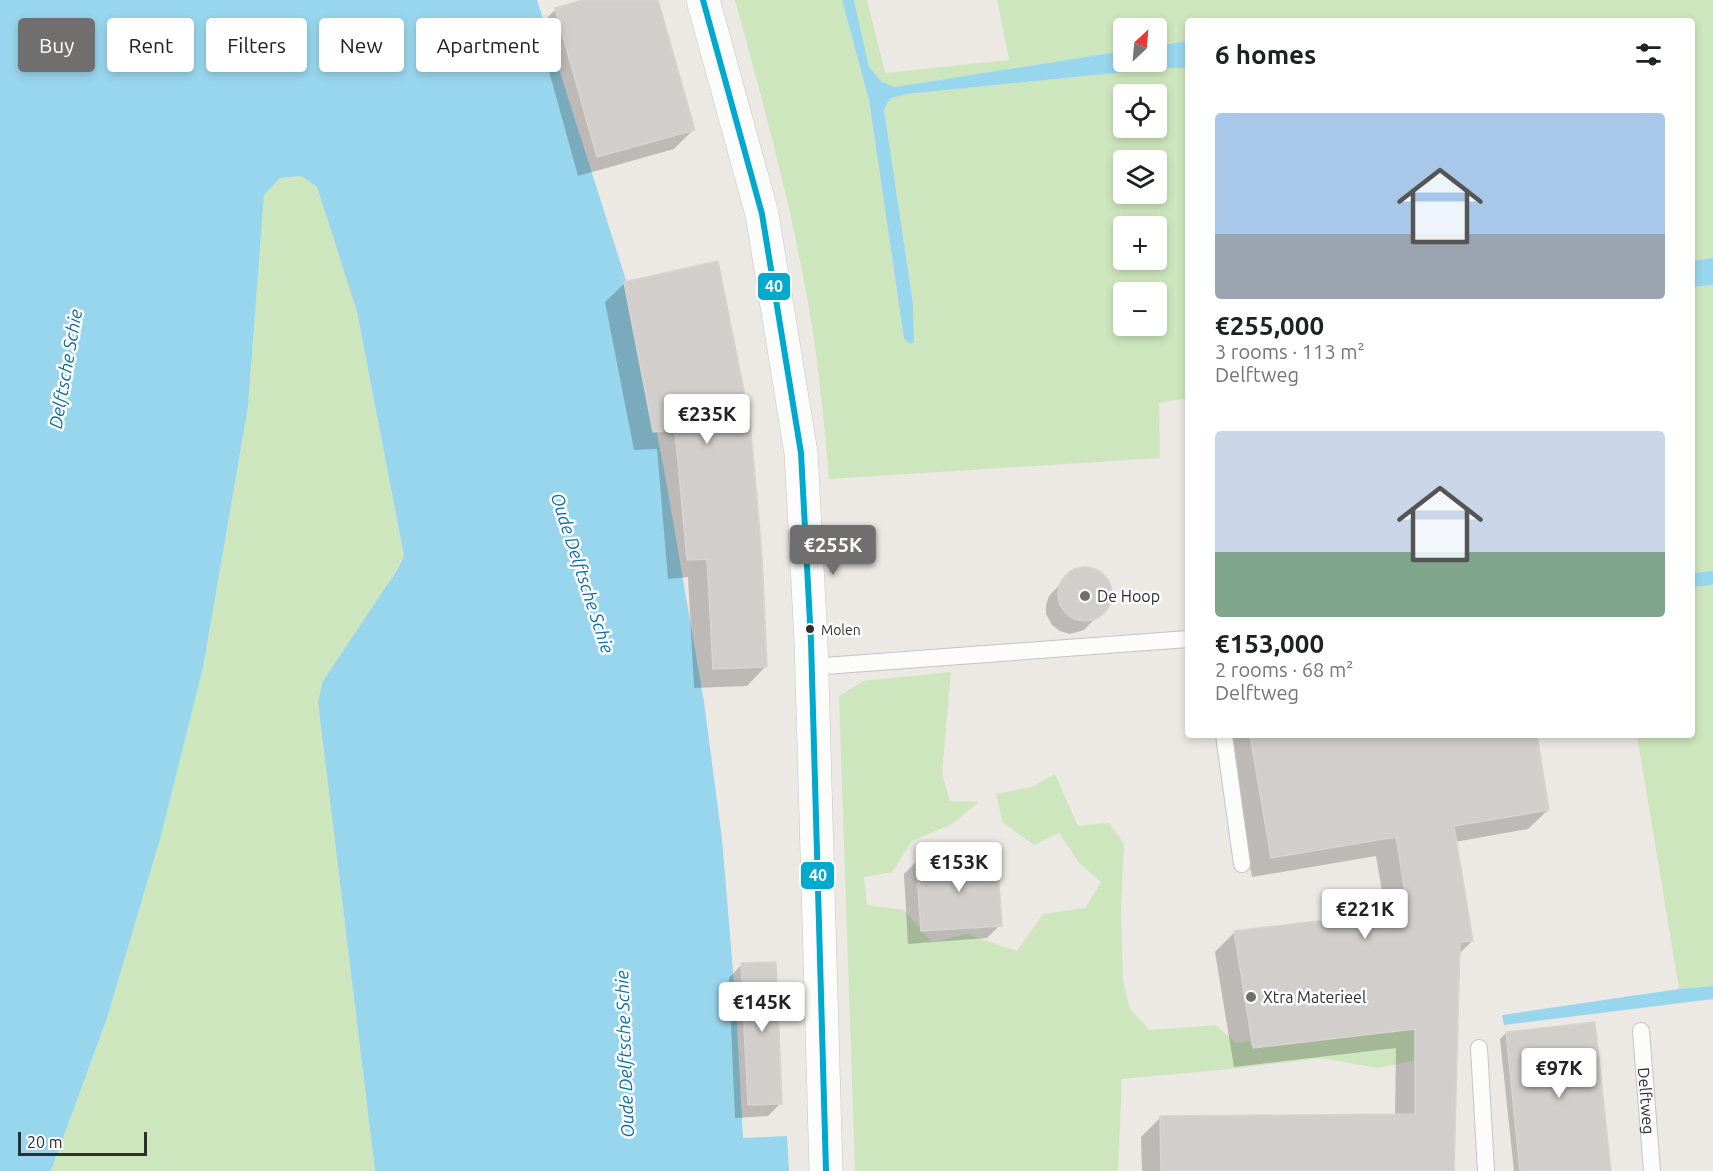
<!DOCTYPE html>
<html lang="en">
<head>
<meta charset="utf-8">
<style>
	body { margin:0; font-family:Ubuntu,sans-serif; background:#f2f2f2; color:#202124; height:100vh; display:flex; flex-direction:column; font-size:22px; white-space:nowrap }
	* { box-sizing:border-box; margin:0 }
	p { font-size:20px; color:#757577 }
	.icon { flex:none; width:33px; height:33px; fill:none; stroke:currentColor; stroke-width:2; stroke-linecap:round; stroke-linejoin:round }
	.map { position:relative; flex:1; overflow:hidden }
	.drawer { position:absolute; left:1185px; top:18px; width:510px; height:720px; display:flex; flex-direction:column; background:#fff; border-radius:6px; box-shadow:0 3px 9px #0003 }
	.drawer>* { flex:none }
	.guide { position:absolute; left:18px; top:18px; width:570px; height:54px; display:flex; gap:12px }
	.needle { width:39px; rotate:26deg }
	.controls { position:absolute; left:1113px; top:18px; display:grid; gap:12px }
	.controls a { display:grid; place-items:center; width:54px; height:54px; border-radius:6px; background:#fff; box-shadow:0 3px 9px #0003; font-size:30px }
	.scale { position:absolute; left:18px; bottom:15px; width:129px; box-sizing:border-box; padding-left:6px; border:3px solid #2e2e2e; border-top:0; font-size:16px; line-height:21px; white-space:nowrap; color:#2e2e2e; -webkit-text-stroke:4px #fff; paint-order:stroke }
	.price { position:absolute; translate:-50% -51px; padding:0 14px; border-radius:6px; background:#fff; color:#222; font-size:20px; line-height:39px; filter:drop-shadow(0 2px 3px #0008) }
	.price::after { content:''; position:absolute; left:50%; top:36px; width:18px; height:14px; margin-left:-9px; background:inherit; clip-path:polygon(0 0,100% 0,50% 100%) }
	.price.current { background:#706f6e; color:#fff }
	ul { padding:0; list-style:none }
	li { display:grid; align-content:center; gap:12px; height:318px; padding:0 30px }
	li span { display:grid; place-items:center; height:186px; border-radius:6px; color:#555 }
	li>.icon { margin-inline-start:auto }
	span .icon { width:108px; height:108px; fill:#fffc; stroke-width:1 }
	li b { font-size:26px }
	h2 { display:flex; justify-content:space-between; align-items:center; height:72px; padding:0 30px; font-size:26px }
	.pill { padding:0 21px; border-radius:6px; background:#fff; box-shadow:0 3px 9px #0003; font-size:21px; line-height:54px }
	.pill.current { background:#706f6e; color:#fff }
	.map>svg:first-child { display:block }
	.green { fill:#cee6bd; fill-rule:evenodd }
	.water { fill:#98d6ed }
	.shadow { fill:#0003 }
	.building { fill:#d1cecb; stroke:#d7d4d0; stroke-width:1.5 }
	.lines { fill:none; stroke-linecap:round; stroke-linejoin:round }
	.service-casing { stroke:#c5c4c5; stroke-width:18 }
	.tertiary-casing { stroke:#c5c4c5; stroke-width:34 }
	.service { stroke:#fcfcfb; stroke-width:16 }
	.tertiary { stroke:#fcfcfb; stroke-width:33 }
	.bus-1-casing { stroke:#fff; stroke-width:10 }
	.bus-1 { stroke:#00a9ce; stroke-width:6 }
	.poi-dot { fill:#706f6e; stroke:#fff; stroke-width:2 }
	.bus-dot { fill:#2e2e2e; stroke:#fff; stroke-width:2 }
	.labels { text-anchor:middle; stroke-width:5; stroke-linejoin:round; paint-order:stroke }
	.bus-label { font-size:14px; fill:#2e2e2e; stroke:#fff; text-anchor:start }
	.poi-label { font-size:16px; fill:#2e2e2e; stroke:#fff; text-anchor:start }
	.street-label { font-size:16px; fill:#2e2e2e; stroke:#fff }
	.water-label { font-size:18px; font-style:italic; fill:#0c6fa4; stroke:#fff }
	.line-badge { stroke:#fff; stroke-width:2 }
	.badge-label { font-size:16px; text-anchor:middle; font-weight:bold; fill:#fff }
</style>
</head>
<body>
<div class="map">
<svg width="1713" height="1171" viewBox="0 0 1713 1171">
	<rect width="100%" height="100%" fill="#ece8e4"/>
	<!-- green -->
	<g class="green">
		<path d="M735 0H842L869 100 904 339 910 344 913 304 884 109 891 98 907 94 1164 68H1188V398L1159 403 1160 458 829 479C824 418 818 357 807 297 789 197 762 98 735 0ZM1124 94H1156V128H1124ZM1124 160H1156V194H1124ZM1124 226H1156V260H1124ZM1124 292H1156V326H1124Z"/>
		<polygon points="854,0 867,0 885,73 1009,60 997,0 1713,0 1713,258 1692,261 1692,21 1188,21 1188,41 1157,46 1156,28 1124,28 1123,51 895,87 882,82 869,67"/>
		<polygon points="301,176 317,187 357,312 404,556 318,702 375,1171 51,1171 107,1018 161,836 203,668 248,407 264,195 280,178"/>
		<polygon points="1713,285 1713,571 1692,573 1692,287"/>
		<polygon points="1713,585 1713,986 1679,989 1637,735 1692,735 1692,587"/>
		<polygon points="951,672 942,774 950,801 979,802 952,824 912,841 892,872 864,877 867,905 904,910 932,942 967,934 1017,951 1043,914 1085,908 1101,882 1080,864 1059,833 1034,845 1003,823 996,794 1032,787 1055,774 1078,826 1109,823 1124,844 1121,908 1123,981 1130,1009 1150,1030 1216,1025 1236,1043 1421,1023 1422,1059 1378,1068 1320,1058 1240,1068 1122,1079 1118,1171 855,1171 839,696 863,681"/>
	</g>
	<!-- water -->
	<g class="water">
		<polygon points="0,0 537,0 631,296 667,486 704,702 722,839 736,1007 743,1138 787,1136 789,1171 375,1171 318,702 323,681 397,570 404,556 357,312 317,187 301,176 280,178 264,195 248,407 203,668 161,836 107,1018 51,1171 0,1171"/>
		<polygon points="842,0 854,0 869,67 882,82 895,87 1123,51 1124,62 1156,62 1157,46 1188,41 1188,68 1164,68 907,94 891,98 884,109 913,304 914,342 910,344 904,339 869,100"/>
		<polygon points="1713,258 1713,285 1692,287 1692,261"/>
		<polygon points="1713,571 1713,585 1692,587 1692,573"/>
		<polygon points="1713,986 1713,999 1504,1025 1502,1015 1679,989"/>
	</g>
	<!-- shadow -->
	<g class="shadow">
		<polygon points="589,0 657,0 693,130 674,149 578,176 537,28 556,9"/>
		<polygon points="625,283 766,666 747,686 694,688 688,577 668,579 657,449 634,450 605,302"/>
		<polygon points="1086,569 1096,571 1108,584 1110,594 1107,606 1084,630 1070,634 1060,631 1052,625 1046,614 1046,605 1049,596 1069,575"/>
		<polygon points="1227,735 1535,735 1548,810 1528,829 1455,842 1472,941 1453,960 1453,1171 1142,1171 1141,1137 1161,1117 1395,1116 1396,1048 1234,1067 1215,952 1234,933 1386,915 1376,856 1252,877"/>
		<polygon points="917,861 1000,925 987,938 908,944 904,874"/>
		<polygon points="742,964 781,1103 768,1116 735,1118 729,978"/>
		<polygon points="1506,1033 1609,1171 1514,1171 1500,1039"/>
	</g>
	<!-- building -->
	<g class="building">
		<polygon points="583,0 658,0 695,130 597,157 555,8"/>
		<polygon points="718,261 750,421 762,556 767,667 713,669 707,559 687,560 675,430 653,432 624,282"/>
		<circle cx="1085" cy="594" r="27"/>
		<polygon points="1250,735 1537,735 1549,810 1454,826 1473,941 1460,942 1454,1171 1161,1171 1160,1116 1415,1114 1415,1029 1253,1048 1234,931 1408,910 1396,837 1271,858"/>
		<polygon points="997,854 1002,926 921,931 916,860"/>
		<polygon points="776,962 782,1104 748,1105 741,963"/>
		<polygon points="1595,1022 1611,1171 1520,1171 1506,1032"/>
	</g>
	<g class="lines">
		<defs>
			<g id="service">
				<polyline points="811,667 1188,639"/>
				<polyline points="1224,735 1242,864"/>
				<path id="s1" d="M1641 1031 1652 1171"/>
				<polyline points="1479,1048 1486,1171"/>
			</g>
			<polyline id="tertiary" points="703,0 762,214 801,453 811,641 826,1171"/>
		</defs>
		<!-- service casing -->
		<use href="#service" class="service-casing"/>
		<!-- tertiary casing -->
		<use href="#tertiary" class="tertiary-casing"/>
		<!-- service -->
		<use href="#service" class="service"/>
		<!-- tertiary -->
		<use href="#tertiary" class="tertiary"/>
		<defs>
			<polyline id="bus-1" points="703,0 762,214 801,453 811,641 826,1171"/>
		</defs>
		<!-- bus-1 casing -->
		<use href="#bus-1" class="bus-1-casing"/>
		<!-- bus-1 -->
		<use href="#bus-1" class="bus-1"/>
	</g>
	<!-- markers -->
	<g class="poi-dot">
		<circle cx="1085" cy="596" r="6"/>
		<circle cx="1251" cy="997" r="6"/>
	</g>
	<circle class="bus-dot" cx="810" cy="629" r="5"/>
	<g class="labels">
		<!-- bus labels -->
		<g class="bus-label">
			<text x="821" y="635">Molen</text>
		</g>
		<!-- poi labels -->
		<g class="poi-label">
			<text x="1097" y="602">De Hoop</text>
			<text x="1263" y="1003">Xtra Materieel</text>
		</g>
		<!-- street labels -->
		<g class="street-label">
			<text dy="6" stroke="none"><textPath href="#s1" startOffset="70">Delftweg</textPath></text>
		</g>
		<!-- water labels -->
		<g class="water-label">
			<text transform="translate(66 369) rotate(-80)" y="6">Delftsche Schie</text>
			<text transform="translate(582 573) rotate(72)" y="6">Oude Delftsche Schie</text>
			<text transform="translate(625 1054) rotate(-92)" y="6">Oude Delftsche Schie</text>
		</g>
	</g>
	<g class="line-badge">
		<rect x="757" y="272" width="34" height="29" rx="6" fill="#00a9ce"/>
		<rect x="800" y="861" width="35" height="29" rx="6" fill="#00a9ce"/>
	</g>
	<g class="badge-label">
		<text x="774" y="292">40</text>
		<text x="818" y="881">40</text>
	</g>
</svg>
<div class="controls">
<a><svg class="needle" viewBox="-14 -14 28 28"><path d="M0-13l5 13h-10z" fill="#e53935"/><path d="M0 13l5-13h-10z" fill="#757577"/></svg></a>
<a><svg class="icon" aria-label="locate" viewBox="0 0 24 24"><circle cx="12" cy="12" r="6"/><path d="M12 2v4M12 18v4M2 12h4M18 12h4"/></svg></a>
<a><svg class="icon" aria-label="layers" viewBox="0 0 24 24"><path d="M12 4l9 5-9 5-9-5zM3 14l9 5 9-5"/></svg></a>
<a>+</a>
<a>−</a>
</div>
<div class="scale">20 m</div>
<b class="price" style="left:707px;top:445px">€235K</b>
<b class="price current" style="left:833px;top:576px">€255K</b>
<b class="price" style="left:959px;top:893px">€153K</b>
<b class="price" style="left:1365px;top:940px">€221K</b>
<b class="price" style="left:762px;top:1033px">€145K</b>
<b class="price" style="left:1559px;top:1099px">€97K</b>
<div class="guide">
<a class="pill current">Buy</a>
<a class="pill">Rent</a>
<a class="pill">Filters</a>
<a class="pill">New</a>
<a class="pill">Apartment</a>
</div>
<section class="drawer">
<h2>6 homes<svg class="icon" aria-label="filters" viewBox="0 0 24 24"><path d="M4 7h16M4 17h16"/><circle cx="9" cy="7" r="2"/><circle cx="15" cy="17" r="2"/></svg></h2>
<ul>
<li><span style="background:linear-gradient(#a9c7e8 65%,#9aa5b1 0)"><svg class="icon" aria-label="home" viewBox="0 0 24 24"><path d="M3 11l9-7 9 7M6 9v11h12V9"/></svg></span><div><b>€255,000</b><p>3 rooms · 113 m²</p><p>Delftweg</p></div></li>
<li><span style="background:linear-gradient(#c9d6e8 65%,#7fa58c 0)"><svg class="icon" aria-label="home" viewBox="0 0 24 24"><path d="M3 11l9-7 9 7M6 9v11h12V9"/></svg></span><div><b>€153,000</b><p>2 rooms · 68 m²</p><p>Delftweg</p></div></li>
</ul>
</section>
</div>
</body>
</html>
